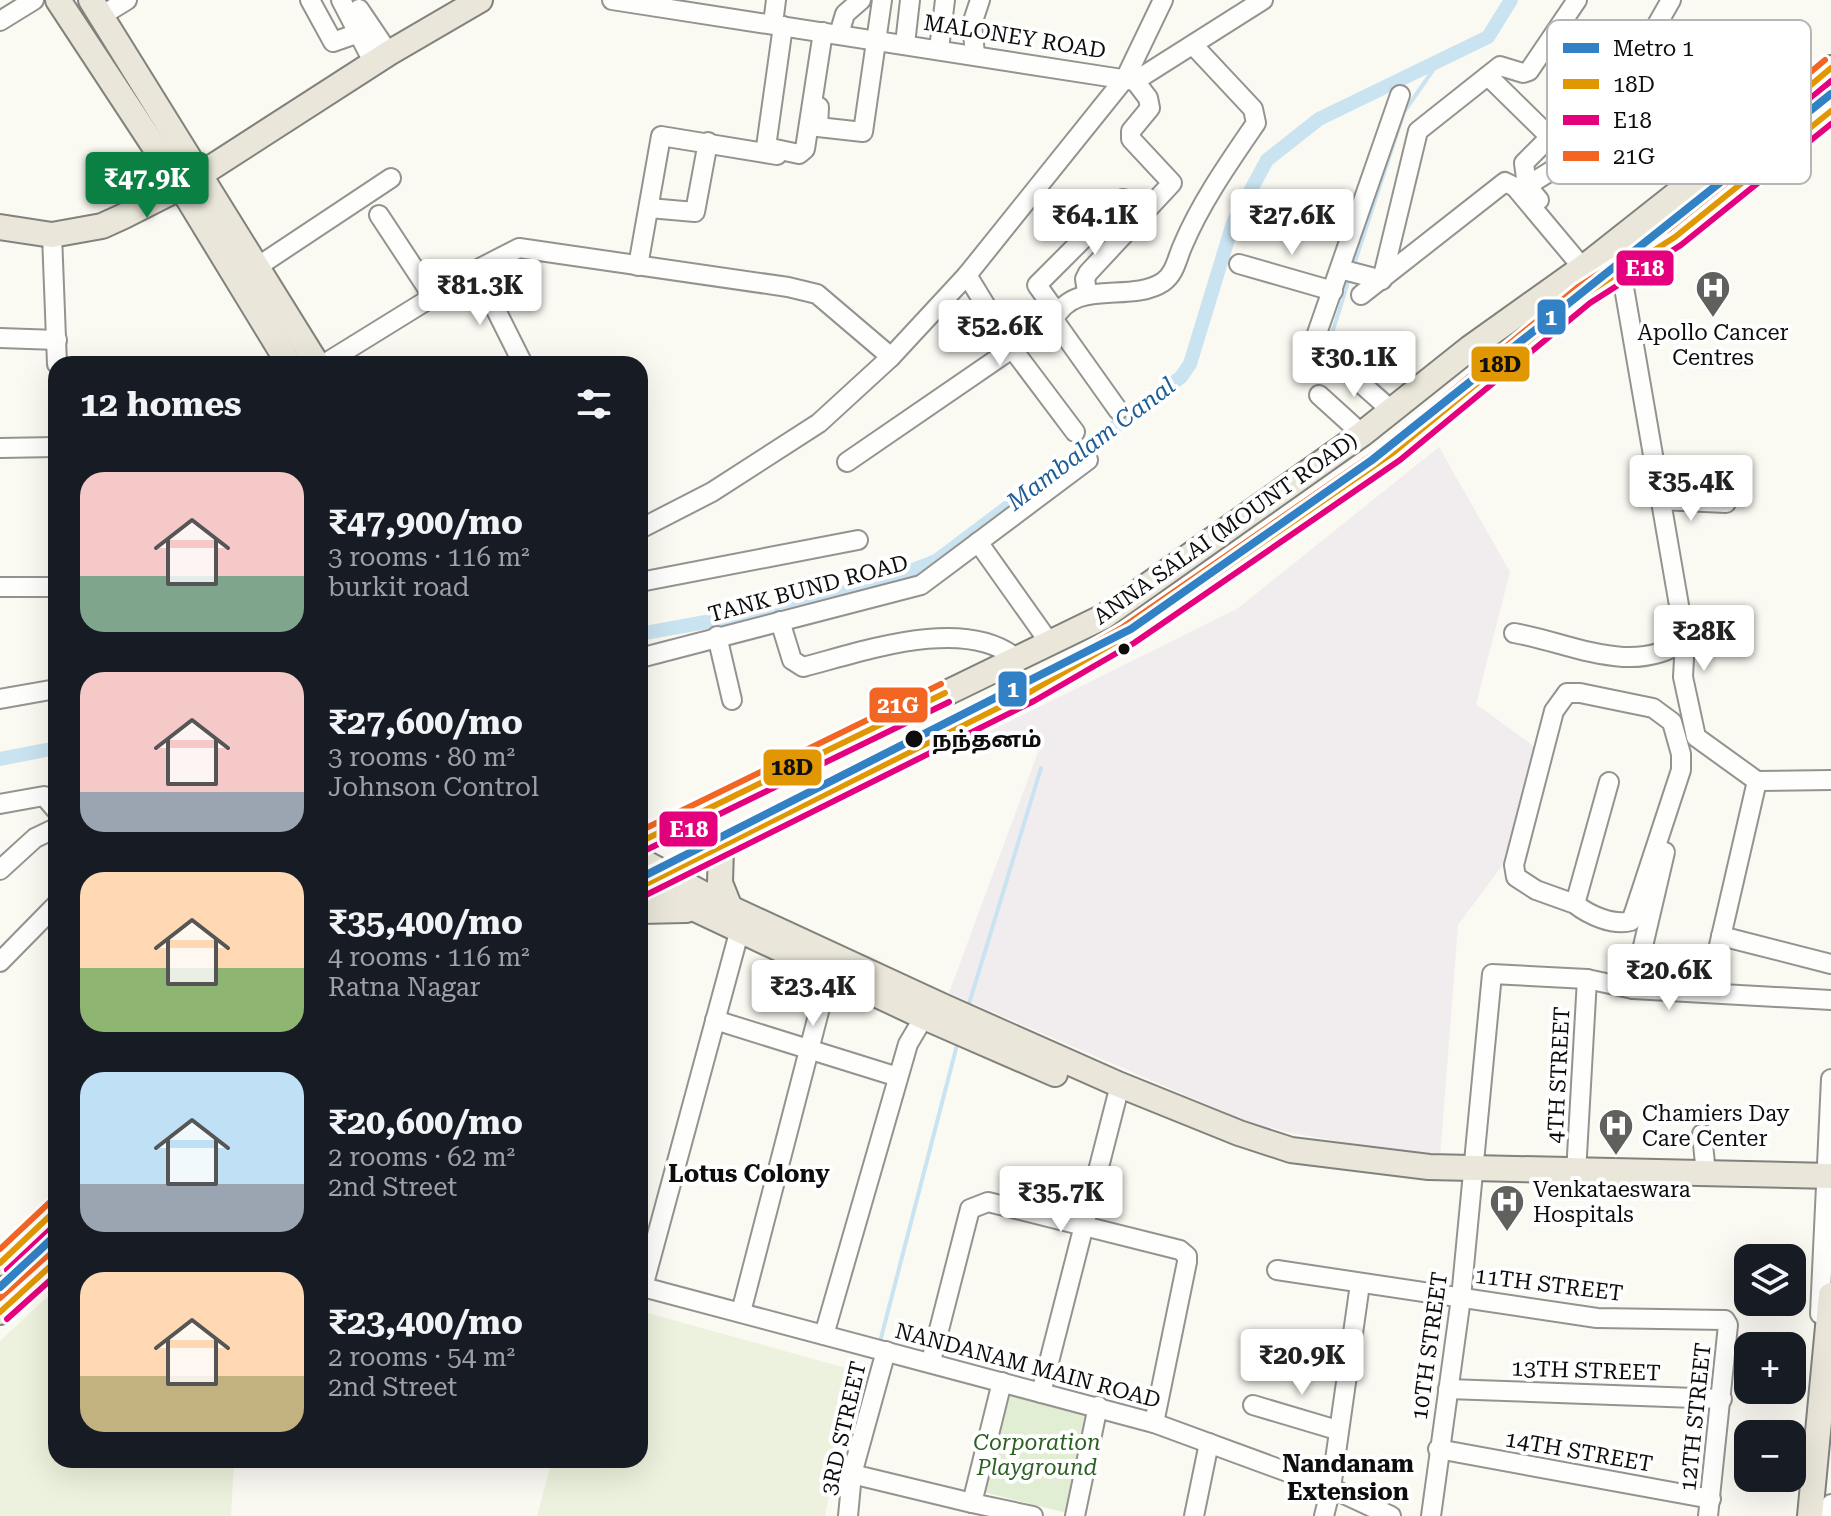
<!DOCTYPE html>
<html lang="en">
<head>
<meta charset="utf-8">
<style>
	body { margin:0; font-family:"Roboto Serif","Noto Sans Tamil",serif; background:#20242c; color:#f1f3f6; height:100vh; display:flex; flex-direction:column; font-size:30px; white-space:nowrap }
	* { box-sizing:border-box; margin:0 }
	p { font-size:26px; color:#9ea1a6 }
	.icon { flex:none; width:44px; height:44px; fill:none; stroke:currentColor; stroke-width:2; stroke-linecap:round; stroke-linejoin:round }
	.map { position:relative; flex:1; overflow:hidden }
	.panel { position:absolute; left:48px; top:356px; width:600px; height:1112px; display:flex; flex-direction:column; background:#171b24; border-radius:24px; box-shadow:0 8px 32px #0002 }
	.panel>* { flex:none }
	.tools { position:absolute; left:1734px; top:1244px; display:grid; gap:16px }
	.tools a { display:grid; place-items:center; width:72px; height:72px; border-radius:16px; background:#171b24; box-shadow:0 8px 32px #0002; font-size:40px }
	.price { position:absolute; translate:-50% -68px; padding:0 18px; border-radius:8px; background:#fff; color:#222; font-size:26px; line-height:52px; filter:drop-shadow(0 2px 4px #0008) }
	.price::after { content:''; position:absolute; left:50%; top:48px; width:24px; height:18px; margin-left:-12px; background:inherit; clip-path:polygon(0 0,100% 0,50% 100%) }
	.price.on { background:#0b8043; color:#fff }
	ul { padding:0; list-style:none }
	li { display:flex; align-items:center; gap:24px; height:200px; padding:0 32px }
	li span { display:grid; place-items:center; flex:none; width:224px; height:160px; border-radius:24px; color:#555 }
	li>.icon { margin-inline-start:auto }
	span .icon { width:96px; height:96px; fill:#fffc; stroke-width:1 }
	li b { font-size:34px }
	h2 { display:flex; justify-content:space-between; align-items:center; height:96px; padding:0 32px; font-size:34px }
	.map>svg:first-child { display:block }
	.industrial { fill:#f1ecee }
	.green { fill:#e2eed3 }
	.pitch { fill:#ecf2dd }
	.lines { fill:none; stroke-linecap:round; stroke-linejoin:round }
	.stream { stroke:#cae3f1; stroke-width:4 }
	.canal { stroke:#cae3f1; stroke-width:14 }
	.minor-casing { stroke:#949390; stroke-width:22 }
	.major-casing { stroke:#81817d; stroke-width:28 }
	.minor { stroke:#fefefd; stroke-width:18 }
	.major { stroke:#eae7da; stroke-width:24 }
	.bus-1-casing { stroke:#fff; stroke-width:12 }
	.bus-2-casing { stroke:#fff; stroke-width:12 }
	.bus-3-casing { stroke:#fff; stroke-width:12 }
	.bus-1 { stroke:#e09701; stroke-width:6 }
	.bus-2 { stroke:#e5007d; stroke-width:6 }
	.bus-3 { stroke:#f26522; stroke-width:6 }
	.metro-1-casing { stroke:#fff; stroke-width:14 }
	.metro-1 { stroke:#3281c4; stroke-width:8 }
	.bus-dot { fill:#0d0d0d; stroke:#fff; stroke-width:3 }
	.labels { text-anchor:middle; stroke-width:8; stroke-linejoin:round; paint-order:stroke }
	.street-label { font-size:22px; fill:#0d0d0d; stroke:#fff }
	.poi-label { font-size:22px; fill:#0d0d0d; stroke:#fff; text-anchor:start }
	.stop-label { font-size:22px; font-weight:bold; fill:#0d0d0d; stroke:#fff; text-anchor:start }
	.park-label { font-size:22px; font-style:italic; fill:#2c5f22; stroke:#fff }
	.water-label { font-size:24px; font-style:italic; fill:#1f5d95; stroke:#fff }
	.neighbourhood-label { font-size:24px; font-weight:bold; fill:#0d0d0d; stroke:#fff }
	.key { fill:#fff; stroke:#b6b6b6; stroke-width:2 }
	.key-label { font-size:22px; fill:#0d0d0d }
	.line-badge { stroke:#fff; stroke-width:3 }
	.badge-label { font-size:22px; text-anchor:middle; font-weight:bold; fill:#fff }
	.pale-badge-label { font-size:22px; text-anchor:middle; font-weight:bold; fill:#111 }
</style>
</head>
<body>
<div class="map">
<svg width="1831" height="1516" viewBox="0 0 1831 1516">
	<rect width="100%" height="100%" fill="#faf9f2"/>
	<!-- industrial -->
	<polygon class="industrial" points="1439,447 1510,572 1476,704 1543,753 1510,855 1458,925 1440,1158 1291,1133 1243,1120 949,993 1044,736 1025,745 1003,736 995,740 980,736 1237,609"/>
	<!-- green -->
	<polygon class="green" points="1007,1395 1090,1416 1067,1513 983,1492"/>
	<!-- pitch -->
	<g class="pitch">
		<polygon points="56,1289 56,1460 234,1460 231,1516 0,1516 0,1341"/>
		<polygon points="640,1311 853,1370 825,1516 537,1516 552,1460 640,1460"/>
	</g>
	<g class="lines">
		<!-- stream -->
		<g class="stream">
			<polyline points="1353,268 1404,112 1440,60"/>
			<polyline points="1350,276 1329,343 1389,395"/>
			<polyline points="968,1007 1041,768"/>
			<polyline points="881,1338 958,1041"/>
		</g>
		<!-- canal -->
		<g class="canal">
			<path d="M640 634C738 616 843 599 936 561L1181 377 1190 364 1233 223 1267 160 1319 119 1488 37 1511 0"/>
			<polyline points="0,759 56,748"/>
		</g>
		<defs>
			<g id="minor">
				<polyline points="310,0 333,42 356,34"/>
				<polyline points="341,0 368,52"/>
				<polyline points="612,0 1135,81 1263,0"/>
				<polyline points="359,9 382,43"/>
				<polyline points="101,16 127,0"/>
				<polyline points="0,21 34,0"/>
				<polyline points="773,24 776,0"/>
				<polyline points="783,26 766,147 799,154 805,149 823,32"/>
				<polyline points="839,34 845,14 861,0"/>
				<polyline points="905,44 910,0"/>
				<polyline points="939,49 945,0"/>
				<polyline points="975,54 972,24 980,0"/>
				<polyline points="1488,76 1550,137 1524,163 1527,186 1539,200"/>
				<polyline points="819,107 818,127 863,132 882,0"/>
				<polyline points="1527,186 1586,149 1671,0"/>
				<polyline points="649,208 695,212 708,142"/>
				<polyline points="379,215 433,297"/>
				<polyline points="52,235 57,364"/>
				<polyline points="1239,264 1333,291"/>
				<polyline points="638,266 661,136 777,155"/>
				<polyline points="257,267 391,178"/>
				<polyline points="1340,269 1382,280 1418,131 1500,66 1523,73 1529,71 1577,0"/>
				<polyline points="476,270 523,364"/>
				<polyline points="1621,270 1685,640 1683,677 1696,737 1757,781 1831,780"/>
				<polyline points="967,275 1011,347 1075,432"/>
				<polyline points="1087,292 1085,279 1088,273 1172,183 1131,139 1131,131 1150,108 1148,98 1135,81"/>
				<polyline points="1361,295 1505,182 1515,187 1582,267"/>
				<polyline points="1057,313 1037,285 1123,199"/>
				<polyline points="1054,320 1118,410"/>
				<polyline points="0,338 57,340"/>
				<polyline points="324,364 476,270 519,248 788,287 817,294 891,357"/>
				<polyline points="1319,395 1362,434"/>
				<polyline points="1391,410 1314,342 1400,95"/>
				<polyline points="0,448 56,447"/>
				<path d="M847 462 1054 320C1074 277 1130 304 1163 282 1175 274 1177 258 1183 245 1201 202 1230 161 1256 123L1253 109 1194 46"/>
				<polyline points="1660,500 1726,503"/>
				<polyline points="640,529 712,492 819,423 891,357 967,275 1126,77 1163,0"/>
				<polyline points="978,542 1049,642"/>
				<polyline points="640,582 858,540"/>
				<polyline points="0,587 56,587"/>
				<path d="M780 621 792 660 803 667C862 652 963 615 1016 658"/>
				<path d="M1514 633C1569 642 1633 678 1685 640"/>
				<polyline points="717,636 732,700"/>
				<polyline points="640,658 921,585 1088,460"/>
				<polyline points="0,699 56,689"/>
				<polyline points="0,804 44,796 56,810"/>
				<polyline points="0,870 35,838 56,828"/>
				<path d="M1575 904 1536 890 1516 877 1514 865 1554 711 1567 693H1580L1653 708 1672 722 1681 754V770L1635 910 1631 921C1613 926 1589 915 1575 904L1609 782"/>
				<polyline points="740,929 643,1287 1154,1423 1331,1488 1391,1516"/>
				<polyline points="1721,936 1831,964"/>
				<polyline points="0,962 56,905"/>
				<polyline points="1633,989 1665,852"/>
				<polyline points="1708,993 1757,781"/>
				<polyline points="715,1020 898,1077"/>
				<polyline points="1702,1134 1706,1174"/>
				<polyline points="1576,1173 1587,979"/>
				<polyline points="1277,1270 1597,1318 1725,1320 1728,1325 1708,1516"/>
				<polyline points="741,1312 829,973"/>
				<polyline points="1820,1314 1831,1079"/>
				<polyline points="824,1335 908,1044 924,1017"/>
				<polyline points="931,1361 970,1209 988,1202 1180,1250 1187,1256 1187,1262 1154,1423"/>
				<polyline points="1002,1382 972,1503 1033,1516"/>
				<polyline points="1448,1389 1722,1399"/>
				<polyline points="1041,1393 1120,1085"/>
				<polyline points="1253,1405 1337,1430"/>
				<polyline points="1438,1449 1711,1499"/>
				<polyline points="852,1474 972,1503"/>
				<polyline points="848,1516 852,1474 886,1351"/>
				<polyline points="1075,1516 1098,1406"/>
				<polyline points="1194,1516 1209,1443"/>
				<polyline points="1324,1516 1331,1488 1360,1284"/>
				<polyline points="1431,1516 1461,1298 1492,974 1587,979 1633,989 1831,1000"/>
				<polyline points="1829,1516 1831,1504"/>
			</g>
			<g id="major">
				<polyline points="58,0 181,187 289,364"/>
				<polyline points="91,0 317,364"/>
				<polyline points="0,227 52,235 102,226 124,216 181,187 389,53 480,0"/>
				<polyline points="640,842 1103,617 1362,434 1470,348 1592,261 1807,91 1831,68"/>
				<polyline points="721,847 720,883 730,908"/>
				<polyline points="640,860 730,908 942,1006 1120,1085 1239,1133 1291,1150 1429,1167 1831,1176"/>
				<polyline points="640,883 924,1017 1055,1074"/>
				<polyline points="640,887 1030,692 1128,635 1394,452 1584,295 1675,237 1831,111"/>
				<polyline points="640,911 686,910"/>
				<polyline points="0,1263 56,1210"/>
				<polyline points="0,1312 56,1261"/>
				<polyline points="1810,1516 1831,1295"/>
			</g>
		</defs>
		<!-- minor casing -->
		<use href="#minor" class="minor-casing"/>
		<!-- major casing -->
		<use href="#major" class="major-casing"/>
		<!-- minor -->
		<use href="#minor" class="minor"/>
		<!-- major -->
		<use href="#major" class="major"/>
		<defs>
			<g id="bus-1">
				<polyline points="1768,121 1831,68"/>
				<polyline points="640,842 945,693"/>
				<polyline points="640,887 1030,692 1128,635 1394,452 1584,295 1675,237 1831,111"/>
				<polyline points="0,1263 56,1210"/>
				<polyline points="0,1312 56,1261"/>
			</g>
			<g id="bus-2">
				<polyline points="1774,129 1831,81"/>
				<polyline points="644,851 949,702"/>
				<polyline points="644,896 1034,701 1134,643 1400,460 1590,303 1681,245 1831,124"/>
				<polyline points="7,1270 56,1224"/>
				<polyline points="7,1319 56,1275"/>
			</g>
			<g id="bus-3">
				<polyline points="1762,113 1825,60"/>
				<polyline points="640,831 941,684"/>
				<polyline points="640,876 1025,683 1123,627 1388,444 1578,287 1669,229 1825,103"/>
				<polyline points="0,1249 49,1203"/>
				<polyline points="0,1298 49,1254"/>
			</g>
		</defs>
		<!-- bus-1 casing -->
		<use href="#bus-1" class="bus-1-casing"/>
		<!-- bus-2 casing -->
		<use href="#bus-2" class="bus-2-casing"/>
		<!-- bus-3 casing -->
		<use href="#bus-3" class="bus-3-casing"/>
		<!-- bus-1 -->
		<use href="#bus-1" class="bus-1"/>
		<!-- bus-2 -->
		<use href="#bus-2" class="bus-2"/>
		<!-- bus-3 -->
		<use href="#bus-3" class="bus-3"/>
		<defs>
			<g id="metro-1">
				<polyline points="640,878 1131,629 1372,460 1831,94"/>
				<polyline points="0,1287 56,1235"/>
			</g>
		</defs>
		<!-- metro-1 casing -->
		<use href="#metro-1" class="metro-1-casing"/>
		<!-- metro-1 -->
		<use href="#metro-1" class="metro-1"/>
	</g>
	<!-- icons -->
	<defs>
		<symbol id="hospital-pin" viewBox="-11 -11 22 30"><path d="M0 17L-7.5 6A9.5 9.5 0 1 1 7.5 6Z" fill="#60605d" stroke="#fff"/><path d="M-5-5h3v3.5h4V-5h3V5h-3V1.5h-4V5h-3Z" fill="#fff"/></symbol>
	</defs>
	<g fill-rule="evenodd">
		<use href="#hospital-pin" x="1693" y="268" width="40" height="54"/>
		<use href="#hospital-pin" x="1596" y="1106" width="40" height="54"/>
		<use href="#hospital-pin" x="1487" y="1182" width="40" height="54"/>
	</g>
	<!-- markers -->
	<g class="bus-dot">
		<circle cx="1124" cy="649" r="7"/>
		<circle cx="914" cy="739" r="10"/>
	</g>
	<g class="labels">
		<!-- street labels -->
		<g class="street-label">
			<text transform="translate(1015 36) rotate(9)" y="8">MALONEY ROAD</text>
			<text transform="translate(1225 528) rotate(-35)" y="8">ANNA SALAI (MOUNT ROAD)</text>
			<text transform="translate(808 588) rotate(-15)" y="8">TANK BUND ROAD</text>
			<text transform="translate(1558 1075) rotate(-87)" y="8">4TH STREET</text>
			<text transform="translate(1549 1284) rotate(7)" y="8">11TH STREET</text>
			<text transform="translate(1429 1346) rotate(-82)" y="8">10TH STREET</text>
			<text transform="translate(1028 1365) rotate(15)" y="8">NANDANAM MAIN ROAD</text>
			<text transform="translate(1586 1370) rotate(2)" y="8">13TH STREET</text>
			<text transform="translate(1695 1417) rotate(-84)" y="8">12TH STREET</text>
			<text transform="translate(843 1428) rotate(-77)" y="8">3RD STREET</text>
			<text transform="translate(1579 1451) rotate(10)" y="8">14TH STREET</text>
		</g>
		<!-- poi labels -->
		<g class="poi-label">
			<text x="1713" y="340" text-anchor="middle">Apollo Cancer<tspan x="1713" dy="25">Centres</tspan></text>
			<text x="1642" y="1121">Chamiers Day<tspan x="1642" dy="25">Care Center</tspan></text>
			<text x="1533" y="1197">Venkataeswara<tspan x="1533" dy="25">Hospitals</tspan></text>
		</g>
		<!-- stop labels -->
		<g class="stop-label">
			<text x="932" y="747">நந்தனம்</text>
		</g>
		<!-- park labels -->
		<g class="park-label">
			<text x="1037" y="1450">Corporation<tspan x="1037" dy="25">Playground</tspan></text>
		</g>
		<!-- water labels -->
		<g class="water-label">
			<text transform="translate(1091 444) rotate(-37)" y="8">Mambalam Canal</text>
		</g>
		<!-- neighbourhood labels -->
		<g class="neighbourhood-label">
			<text x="749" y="1182">Lotus Colony</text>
			<text x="1348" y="1472">Nandanam<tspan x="1348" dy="28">Extension</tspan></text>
		</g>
	</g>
	<!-- legend -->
	<rect x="1547" y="20" width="264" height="164" rx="12" class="key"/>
	<rect x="1563" y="43" width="36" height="10" fill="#3281c4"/>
	<rect x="1563" y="79" width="36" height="10" fill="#e09701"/>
	<rect x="1563" y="115" width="36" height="10" fill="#e5007d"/>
	<rect x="1563" y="151" width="36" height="10" fill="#f26522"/>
	<g class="key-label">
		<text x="1613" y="56">Metro 1</text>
		<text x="1613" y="92">18D</text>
		<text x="1613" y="128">E18</text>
		<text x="1613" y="164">21G</text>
	</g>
	<g class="line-badge">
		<rect x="1615" y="249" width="60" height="38" rx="8" fill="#e5007d"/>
		<rect x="1536" y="298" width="31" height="38" rx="8" fill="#3281c4"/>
		<rect x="1470" y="345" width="61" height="38" rx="8" fill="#e09701"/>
		<rect x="997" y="670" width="31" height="38" rx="8" fill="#3281c4"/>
		<rect x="868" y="686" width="61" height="38" rx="8" fill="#f26522"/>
		<rect x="762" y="748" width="61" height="39" rx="8" fill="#e09701"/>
		<rect x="658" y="810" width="61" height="38" rx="8" fill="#e5007d"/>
	</g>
	<g class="badge-label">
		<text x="1645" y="276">E18</text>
		<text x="1551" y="325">1</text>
		<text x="1013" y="697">1</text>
		<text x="898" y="713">21G</text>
		<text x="689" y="837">E18</text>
	</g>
	<g class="pale-badge-label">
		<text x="1500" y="372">18D</text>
		<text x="792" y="775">18D</text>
	</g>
</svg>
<div class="tools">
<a><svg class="icon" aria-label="layers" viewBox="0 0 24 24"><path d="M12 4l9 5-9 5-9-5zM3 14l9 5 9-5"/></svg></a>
<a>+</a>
<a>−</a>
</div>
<b class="price on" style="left:147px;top:220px">₹47.9K</b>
<b class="price" style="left:1095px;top:257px">₹64.1K</b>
<b class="price" style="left:1292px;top:257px">₹27.6K</b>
<b class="price" style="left:480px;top:327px">₹81.3K</b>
<b class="price" style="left:1000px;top:368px">₹52.6K</b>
<b class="price" style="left:1354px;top:399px">₹30.1K</b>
<b class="price" style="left:1691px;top:523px">₹35.4K</b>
<b class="price" style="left:1704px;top:673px">₹28K</b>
<b class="price" style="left:1669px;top:1012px">₹20.6K</b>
<b class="price" style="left:813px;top:1028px">₹23.4K</b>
<b class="price" style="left:1061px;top:1234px">₹35.7K</b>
<b class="price" style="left:1302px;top:1397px">₹20.9K</b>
<section class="panel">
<h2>12 homes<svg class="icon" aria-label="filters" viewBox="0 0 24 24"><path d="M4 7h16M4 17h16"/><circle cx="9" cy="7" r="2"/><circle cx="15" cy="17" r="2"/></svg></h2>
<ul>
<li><span style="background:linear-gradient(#f6c9c9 65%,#7fa58c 0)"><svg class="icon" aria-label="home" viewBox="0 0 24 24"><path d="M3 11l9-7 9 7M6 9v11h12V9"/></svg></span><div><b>₹47,900/mo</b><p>3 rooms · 116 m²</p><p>burkit road</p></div></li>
<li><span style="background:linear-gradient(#f6c9c9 75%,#9aa5b1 0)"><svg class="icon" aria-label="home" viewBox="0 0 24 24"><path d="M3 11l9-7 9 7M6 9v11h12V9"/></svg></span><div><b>₹27,600/mo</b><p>3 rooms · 80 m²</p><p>Johnson Control</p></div></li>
<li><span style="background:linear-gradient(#ffd9b3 60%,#8fb573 0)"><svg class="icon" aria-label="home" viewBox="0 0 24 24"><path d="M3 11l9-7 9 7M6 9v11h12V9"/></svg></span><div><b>₹35,400/mo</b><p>4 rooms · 116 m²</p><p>Ratna Nagar</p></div></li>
<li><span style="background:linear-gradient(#bfe0f5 70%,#9aa5b1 0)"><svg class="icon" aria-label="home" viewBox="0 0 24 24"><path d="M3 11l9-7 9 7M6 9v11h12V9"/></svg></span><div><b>₹20,600/mo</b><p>2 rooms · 62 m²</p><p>2nd Street</p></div></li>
<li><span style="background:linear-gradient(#ffd9b3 65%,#c2b280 0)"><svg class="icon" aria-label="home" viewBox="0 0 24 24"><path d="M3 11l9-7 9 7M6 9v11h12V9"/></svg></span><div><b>₹23,400/mo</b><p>2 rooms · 54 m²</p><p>2nd Street</p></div></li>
</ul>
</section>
</div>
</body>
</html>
